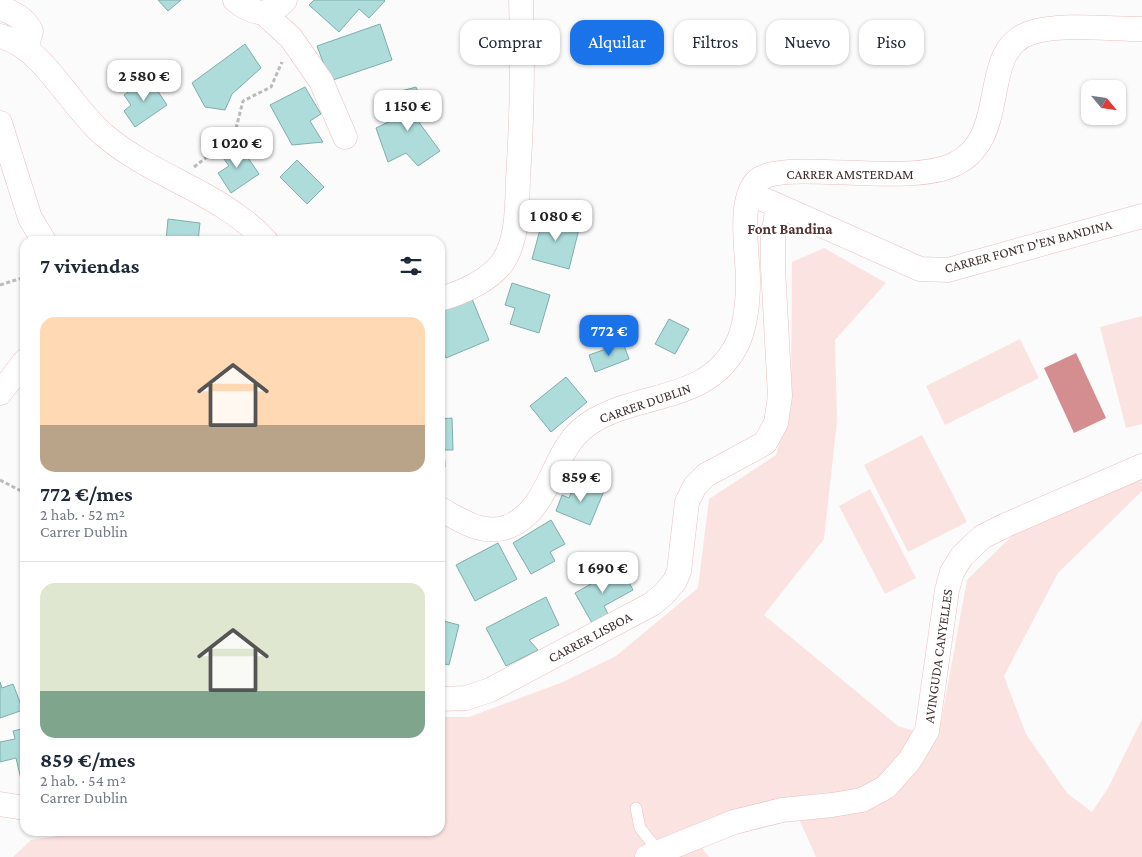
<!DOCTYPE html>
<html lang="es">
<head>
<meta charset="utf-8">
<style>
	body { margin:0; font-family:"Crimson Pro",serif; background:#f6f6f7; color:#1f2937; height:100vh; display:flex; flex-direction:column; font-size:19px; white-space:nowrap }
	* { box-sizing:border-box; margin:0 }
	p { font-size:16px; color:#747a83 }
	.icon { flex:none; width:28px; height:28px; fill:none; stroke:currentColor; stroke-width:2; stroke-linecap:round; stroke-linejoin:round }
	.map { position:relative; flex:1; overflow:hidden }
	.details { position:absolute; left:20px; top:236px; width:425px; height:600px; display:flex; flex-direction:column; background:#fff; border-radius:15px; box-shadow:0 1px 4px #0004 }
	.details>* { flex:none }
	.hud { position:absolute; left:460px; top:20px; width:475px; height:45px; display:flex; gap:10px }
	.needle { width:32px; rotate:119deg }
	.controls { position:absolute; left:1081px; top:80px; display:grid; gap:10px }
	.controls a { display:grid; place-items:center; width:45px; height:45px; border-radius:10px; background:#fff; box-shadow:0 1px 4px #0004; font-size:25px }
	.price { position:absolute; translate:-50% -42px; padding:0 11px; border-radius:10px; background:#fff; color:#222; font-size:16px; line-height:32px; filter:drop-shadow(0 1px 2px #0008) }
	.price::after { content:''; position:absolute; left:50%; top:30px; width:15px; height:11px; margin-left:-8px; background:inherit; clip-path:polygon(0 0,100% 0,50% 100%) }
	.price.active { background:#1a73e8; color:#fff }
	ul { padding:0; list-style:none }
	li { display:grid; align-content:center; gap:10px; height:265px; padding:0 20px }
	li+li { border-top:1px solid #e0e1e3 }
	li span { display:grid; place-items:center; height:155px; border-radius:15px; color:#555 }
	li>.icon { margin-inline-start:auto }
	span .icon { width:90px; height:90px; fill:#fffc; stroke-width:1 }
	li b { font-size:21px }
	h2 { display:flex; justify-content:space-between; align-items:center; height:60px; padding:0 20px; font-size:21px }
	.chip { padding:0 18px; border-radius:15px; background:#fff; box-shadow:0 1px 4px #0004; font-size:18px; line-height:45px }
	.chip.active { background:#1a73e8; color:#fff }
	.map>svg:first-child { display:block }
	.green { fill:#fbe3e2 }
	.water { fill:#d58e90 }
	.building { fill:#addcdb; stroke:#7faeac }
	.lines { fill:none; stroke-linecap:round; stroke-linejoin:round }
	.service-casing { stroke:#eabfbf; stroke-width:12 }
	.minor-casing { stroke:#eabfbf; stroke-width:25 }
	.path { stroke:#bfbaba; stroke-width:3; stroke-dasharray:4 2.5; stroke-linecap:butt }
	.service { stroke:#fff; stroke-width:11 }
	.minor { stroke:#fff; stroke-width:24 }
	.labels { text-anchor:middle; stroke-width:4.5; stroke-linejoin:round; paint-order:stroke }
	.street-label { font-size:14px; fill:#402f2f; stroke:#fff }
	.neighbourhood-label { font-size:15px; font-weight:bold; fill:#573535; stroke:#fff }
</style>
</head>
<body>
<div class="map">
<svg width="1142" height="857" viewBox="0 0 1142 857">
	<rect width="100%" height="100%" fill="#fbfbfb"/>
	<!-- green -->
	<g class="green">
		<polygon points="824,248 886,283 835,340 837,421 824,539 764,615 898,726 938,738 967,580 1016,532 1142,480 1142,491 1058,573 1004,676 1026,734 1067,793 1092,812 1108,788 1142,719 1142,857 816,857 799,819 747,829 702,848 709,857 13,857 31,840 88,831 440,831 440,717 469,717 563,682 616,656 698,588 709,499 776,455 791,406 792,262"/>
		<polygon points="1142,316 1142,424 1126,428 1100,327"/>
		<polygon points="1020,339 1039,378 945,425 926,386"/>
		<polygon points="922,435 967,522 908,552 864,465"/>
		<polygon points="870,489 916,578 885,594 839,506"/>
	</g>
	<!-- water -->
	<polygon class="water" points="1076,353 1106,418 1074,433 1044,368"/>
	<!-- building -->
	<g class="building">
		<polygon points="158,0 181,0 168,11"/>
		<polygon points="314,0 384,0 385,1 369,18 359,9 339,32 309,5"/>
		<polygon points="380,24 392,60 330,81 317,46"/>
		<polygon points="245,44 261,68 232,94 225,110 205,107 192,83"/>
		<polygon points="149,78 167,105 135,127 124,111 131,105 124,95"/>
		<polygon points="305,87 321,114 310,121 323,142 292,145 270,105"/>
		<polygon points="416,87 428,115 418,121 440,151 418,166 406,153 388,162 376,128 405,114 401,91"/>
		<polygon points="238,143 259,174 231,193 218,173 229,166 221,155"/>
		<polygon points="297,160 324,187 307,204 280,177"/>
		<polygon points="544,215 580,225 569,269 532,259"/>
		<polygon points="168,219 200,223 198,241 166,241"/>
		<polygon points="512,283 550,295 539,333 510,324 515,308 505,305"/>
		<polygon points="472,299 489,340 446,358 440,344 440,312"/>
		<polygon points="669,319 689,329 675,354 655,344"/>
		<polygon points="623,343 629,359 595,372 589,355"/>
		<polygon points="566,377 587,402 551,432 530,406"/>
		<polygon points="452,418 453,450 444,450 445,467 440,467 440,419"/>
		<polygon points="576,480 604,491 590,525 556,511 562,495 569,498"/>
		<polygon points="551,520 565,544 550,552 555,561 531,574 513,543"/>
		<polygon points="498,543 517,579 475,601 456,565"/>
		<polygon points="621,567 633,590 604,606 608,614 592,623 575,593"/>
		<polygon points="546,597 559,625 529,640 538,650 506,666 486,628"/>
		<polygon points="440,620 459,625 449,665 440,663"/>
		<polygon points="0,682 2,688 13,684 23,710 0,718"/>
		<polygon points="25,728 25,788 23,788 16,758 0,762 0,742 15,739 13,731"/>
	</g>
	<g class="lines">
		<defs>
			<polyline id="service" points="636,808 640,828 660,853"/>
			<g id="minor">
				<path d="M235 0C253 15 268 18 285 0"/>
				<path d="M0 8C13 12 25 19 31 31L26 49"/>
				<polyline points="265,14 291,38 321,81 345,137"/>
				<path d="M0 36C44 47 70 107 104 135 153 177 222 193 266 241"/>
				<polyline points="0,123 30,218 44,241"/>
				<polyline points="765,200 920,269 948,270 1142,216"/>
				<path d="M440 299C461 293 492 280 504 260 518 238 517 204 518 179 522 119 523 60 521 0"/>
				<polyline points="0,393 25,361"/>
				<path d="M440 509C461 520 482 536 507 527 552 510 550 451 587 425 637 390 711 405 739 340 746 322 748 300 748 280 748 255 737 198 758 180 786 158 906 188 955 164 1012 136 977 51 1030 33 1061 23 1108 29 1142 29"/>
				<polyline points="440,699 466,698 490,690 652,604 664,594 675,581 679,571 687,502 695,486 706,475 765,443 776,423 780,396 773,268 773,236 778,206"/>
				<polyline points="0,804 25,808"/>
				<polyline points="647,857 734,822 782,810 832,805 862,800 886,787 910,760 927,731 947,590 952,572 962,556 982,537 1006,525 1142,466"/>
			</g>
		</defs>
		<!-- service casing -->
		<use href="#service" class="service-casing"/>
		<!-- minor casing -->
		<use href="#minor" class="minor-casing"/>
		<!-- path -->
		<g class="path">
			<polyline points="194,167 234,136 243,101 271,87 282,62"/>
			<polyline points="0,285 25,277"/>
			<polyline points="0,480 25,493"/>
		</g>
		<!-- service -->
		<use href="#service" class="service"/>
		<!-- minor -->
		<use href="#minor" class="minor"/>
	</g>
	<g class="labels">
		<!-- street labels -->
		<g class="street-label">
			<text x="850" y="179">CARRER AMSTERDAM</text>
			<text transform="translate(1028 246) rotate(-15)" y="5">CARRER FONT D'EN BANDINA</text>
			<text transform="translate(645 403) rotate(-19)" y="5">CARRER DUBLIN</text>
			<text transform="translate(590 637) rotate(-28)" y="5">CARRER LISBOA</text>
			<text transform="translate(938 656) rotate(-82)" y="5">AVINGUDA CANYELLES</text>
		</g>
		<!-- neighbourhood labels -->
		<g class="neighbourhood-label">
			<text x="790" y="234">Font Bandina</text>
		</g>
	</g>
</svg>
<div class="controls">
<a><svg class="needle" viewBox="-14 -14 28 28"><path d="M0-13l5 13h-10z" fill="#e53935"/><path d="M0 13l5-13h-10z" fill="#747a83"/></svg></a>
</div>
<b class="price" style="left:144px;top:102px">2 580 €</b>
<b class="price" style="left:408px;top:132px">1 150 €</b>
<b class="price" style="left:237px;top:169px">1 020 €</b>
<b class="price" style="left:556px;top:242px">1 080 €</b>
<b class="price active" style="left:609px;top:357px">772 €</b>
<b class="price" style="left:581px;top:503px">859 €</b>
<b class="price" style="left:603px;top:594px">1 690 €</b>
<div class="hud">
<a class="chip">Comprar</a>
<a class="chip active">Alquilar</a>
<a class="chip">Filtros</a>
<a class="chip">Nuevo</a>
<a class="chip">Piso</a>
</div>
<section class="details">
<h2>7 viviendas<svg class="icon" aria-label="filters" viewBox="0 0 24 24"><path d="M4 7h16M4 17h16"/><circle cx="9" cy="7" r="2"/><circle cx="15" cy="17" r="2"/></svg></h2>
<ul>
<li><span style="background:linear-gradient(#ffd9b3 70%,#b9a48a 0)"><svg class="icon" aria-label="home" viewBox="0 0 24 24"><path d="M3 11l9-7 9 7M6 9v11h12V9"/></svg></span><div><b>772 €/mes</b><p>2 hab. · 52 m²</p><p>Carrer Dublin</p></div></li>
<li><span style="background:linear-gradient(#dfe7d0 70%,#7fa58c 0)"><svg class="icon" aria-label="home" viewBox="0 0 24 24"><path d="M3 11l9-7 9 7M6 9v11h12V9"/></svg></span><div><b>859 €/mes</b><p>2 hab. · 54 m²</p><p>Carrer Dublin</p></div></li>
</ul>
</section>
</div>
</body>
</html>
